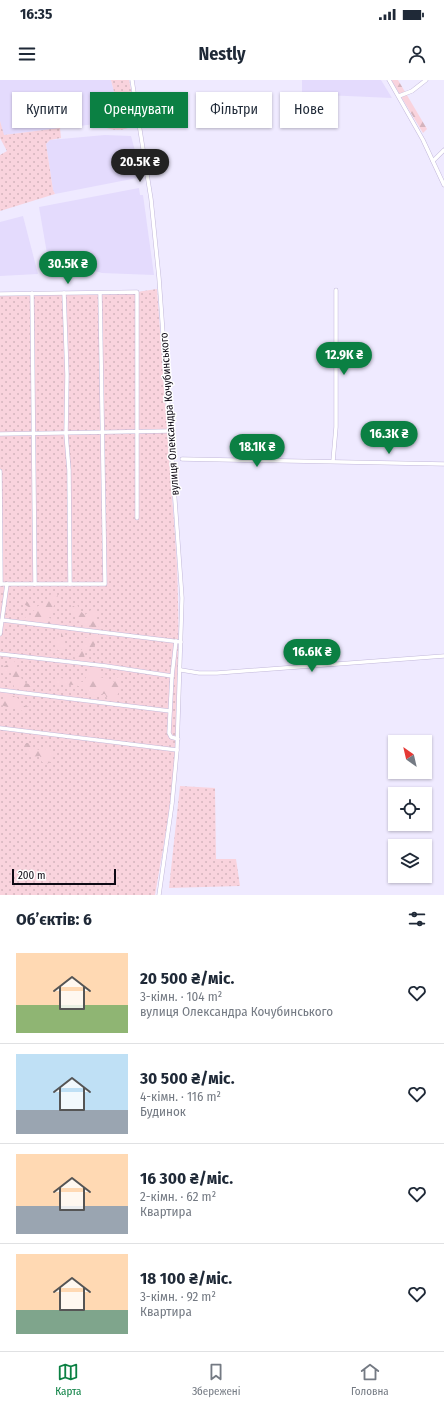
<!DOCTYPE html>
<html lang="uk">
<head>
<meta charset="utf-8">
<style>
	body { margin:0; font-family:"Fira Sans Condensed",sans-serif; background:#f2f2f3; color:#1f2937; height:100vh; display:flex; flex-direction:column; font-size:15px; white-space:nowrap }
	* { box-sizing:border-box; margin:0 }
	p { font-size:13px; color:#747a83 }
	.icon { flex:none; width:22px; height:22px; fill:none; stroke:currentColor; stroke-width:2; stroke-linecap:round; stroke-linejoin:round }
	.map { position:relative; height:815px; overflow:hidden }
	.panel { display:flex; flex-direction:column; background:#fff; flex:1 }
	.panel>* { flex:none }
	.hud { position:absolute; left:12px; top:12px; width:420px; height:36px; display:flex; gap:8px }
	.needle { width:26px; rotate:326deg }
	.controls { position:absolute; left:388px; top:655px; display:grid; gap:8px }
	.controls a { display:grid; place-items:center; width:44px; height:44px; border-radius:0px; background:#fff; box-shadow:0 1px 3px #0004; font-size:20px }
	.scale { position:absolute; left:12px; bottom:10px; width:104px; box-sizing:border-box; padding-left:4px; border:2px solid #0d0914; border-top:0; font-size:11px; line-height:14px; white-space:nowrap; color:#0d0914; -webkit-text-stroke:3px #fff; paint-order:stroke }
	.price { position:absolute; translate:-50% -34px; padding:0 9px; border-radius:14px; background:#0b8043; color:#fff; font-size:13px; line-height:26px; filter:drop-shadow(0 1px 2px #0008) }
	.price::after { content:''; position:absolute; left:50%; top:24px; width:12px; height:9px; margin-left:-6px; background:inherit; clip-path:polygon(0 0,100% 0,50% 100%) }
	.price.on { background:#222; color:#fff }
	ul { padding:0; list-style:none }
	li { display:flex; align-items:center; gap:12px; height:100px; padding:0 16px }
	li+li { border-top:1px solid #e0e1e3 }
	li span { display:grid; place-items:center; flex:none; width:112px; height:80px; border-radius:0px; color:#555 }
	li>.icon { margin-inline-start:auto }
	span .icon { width:48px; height:48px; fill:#fffc; stroke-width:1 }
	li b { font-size:17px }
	h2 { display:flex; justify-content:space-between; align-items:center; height:48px; padding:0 16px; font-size:17px }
	.pill { padding:0 14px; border-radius:0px; background:#fff; box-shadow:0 1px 3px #0004; font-size:14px; line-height:36px }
	.pill.on { background:#0b8043; color:#fff }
	.status { display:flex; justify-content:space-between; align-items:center; height:28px; padding:0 20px; background:#fff; direction:ltr }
	.status svg { height:11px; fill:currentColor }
	header { display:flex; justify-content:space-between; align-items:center; height:52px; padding:0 16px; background:#fff; font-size:18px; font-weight:700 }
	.menu { display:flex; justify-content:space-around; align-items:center; height:56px; border-top:1px solid #e0e1e3; background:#fff; font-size:11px; color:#747a83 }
	.menu a { display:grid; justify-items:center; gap:2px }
	.menu .on { color:#0b8043 }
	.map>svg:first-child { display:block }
	.built { fill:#e4dbfd }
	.grass { fill:url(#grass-dots) }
	.forest { fill:url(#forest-firs) }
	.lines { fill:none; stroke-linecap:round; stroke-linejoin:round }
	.minor-casing { stroke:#c2b8da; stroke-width:4.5 }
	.minor { stroke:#fff; stroke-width:3.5 }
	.labels { text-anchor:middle; stroke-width:3; stroke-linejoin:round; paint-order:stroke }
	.street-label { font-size:11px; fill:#0d0914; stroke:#fff }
</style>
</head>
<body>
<div class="status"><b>16:35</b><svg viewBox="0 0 49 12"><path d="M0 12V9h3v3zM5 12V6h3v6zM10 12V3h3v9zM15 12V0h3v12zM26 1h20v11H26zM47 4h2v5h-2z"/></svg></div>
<header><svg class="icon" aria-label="menu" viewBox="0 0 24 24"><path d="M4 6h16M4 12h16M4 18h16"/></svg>Nestly<svg class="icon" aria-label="person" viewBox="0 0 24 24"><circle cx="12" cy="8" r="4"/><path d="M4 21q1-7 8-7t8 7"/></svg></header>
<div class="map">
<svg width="444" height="815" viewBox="0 0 444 815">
	<defs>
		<pattern id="grass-dots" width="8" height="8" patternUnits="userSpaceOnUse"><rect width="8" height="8" fill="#f9d3dd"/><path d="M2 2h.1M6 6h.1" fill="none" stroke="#d4b4bd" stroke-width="1.8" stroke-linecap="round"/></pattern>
		<pattern id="forest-firs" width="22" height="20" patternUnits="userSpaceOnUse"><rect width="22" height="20" fill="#f9d3dd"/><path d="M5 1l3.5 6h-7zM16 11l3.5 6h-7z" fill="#d4b4bd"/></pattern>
	</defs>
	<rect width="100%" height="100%" fill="#efeaff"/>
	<!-- built -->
	<g class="built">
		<polygon points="0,0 111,0 121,41 3,55 0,41"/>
		<polygon points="302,0 381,0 392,18 302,14"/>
		<polygon points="105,55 131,56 142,97 55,114 53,110 46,64 50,60"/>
		<polygon points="139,108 140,115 143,115 154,195 102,193 87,189 50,191 39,127"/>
		<polygon points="23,136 38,194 0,196 0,142"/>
	</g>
	<!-- grass -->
	<g class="grass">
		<path d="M111 0H129L136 36 130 47C118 53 108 49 97 44L121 40Z"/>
		<polygon points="0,41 4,55 60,48 61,58 50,60 46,64 53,110 55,114 0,131 0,75 7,71 0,58"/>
		<path d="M157 209 177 484C179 547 180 612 175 676 172 722 163 769 155 815H0V216L123 214Z"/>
		<polygon points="180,706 215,708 216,779 236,779 240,806 169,808"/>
	</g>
	<!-- forest -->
	<g class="forest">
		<polygon points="391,0 398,0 427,49 423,53"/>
		<path d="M51 514 58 515 49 538 58 540 65 547 64 568 60 571 56 569 57 560 61 558V550C49 542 31 545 24 539L26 537H34L36 532 24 524V520L36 527 45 523Z"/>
		<path d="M77 524 79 530 85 535 91 530 96 532 95 544 99 545 98 556 94 568 89 569 84 574 85 579 97 586 100 597 113 602 118 597 121 598 119 611 116 619 108 620 105 614H101L98 617C92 615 90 612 85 609 76 603 63 605 53 604L52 600 60 598 83 602 87 596V587L82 582H77L74 576 85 567V558L92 556 93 549 90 545 87 548 81 546 84 545 83 540 72 533V527Z"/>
		<polygon points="14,580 23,602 31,605 36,603 32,609 25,611 14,607 11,592 6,594 1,593 2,588"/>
		<polygon points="5,608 8,613 19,619 21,625 29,627 23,631 0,625 3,618 2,609"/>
		<path d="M26 663H30C33 668 37 670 43 671L47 668 52 673V681L47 684 42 682 40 676 28 677 24 666Z"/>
	</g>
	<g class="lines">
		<defs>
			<g id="minor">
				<polyline points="132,0 151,119 159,198 182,518 177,670 172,724 159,815"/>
				<polyline points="389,0 423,60 444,105"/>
				<polyline points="399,16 412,11 426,0"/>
				<polyline points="433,81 444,70"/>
				<polyline points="32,213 35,504"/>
				<polyline points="64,213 67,295 66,354 69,390 70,504"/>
				<polyline points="0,214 137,212 137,438"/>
				<polyline points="0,354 170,351"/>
				<polyline points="182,379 444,384"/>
				<polyline points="333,381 336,347 336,210"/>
				<polyline points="0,391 1,504"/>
				<polyline points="0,504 105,504 100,213"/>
				<polyline points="2,540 181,562"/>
				<polyline points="0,554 7,504"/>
				<polyline points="176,561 172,596 169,653 171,657 178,659"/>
				<polyline points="0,574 106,586 172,596"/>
				<polyline points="181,590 199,593 217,593 444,576"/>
				<polyline points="0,610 170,631"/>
				<polyline points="0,648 177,670"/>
			</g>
		</defs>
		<!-- minor casing -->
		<use href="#minor" class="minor-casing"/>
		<!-- minor -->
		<use href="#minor" class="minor"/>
	</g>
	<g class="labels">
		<!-- street labels -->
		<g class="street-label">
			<text transform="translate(169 334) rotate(-94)" y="4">вулиця Олександра Кочубинського</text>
		</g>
	</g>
</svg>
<div class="controls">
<a><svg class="needle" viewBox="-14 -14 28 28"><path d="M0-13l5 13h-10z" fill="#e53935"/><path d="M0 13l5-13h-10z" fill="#747a83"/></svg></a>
<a><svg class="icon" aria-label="locate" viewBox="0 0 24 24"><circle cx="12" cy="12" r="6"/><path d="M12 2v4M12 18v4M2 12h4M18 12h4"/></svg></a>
<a><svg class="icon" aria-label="layers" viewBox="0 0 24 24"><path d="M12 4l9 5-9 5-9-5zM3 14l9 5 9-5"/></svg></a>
</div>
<div class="scale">200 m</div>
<b class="price on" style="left:140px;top:103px">20.5K ₴</b>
<b class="price" style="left:68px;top:205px">30.5K ₴</b>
<b class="price" style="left:344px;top:296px">12.9K ₴</b>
<b class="price" style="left:389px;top:375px">16.3K ₴</b>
<b class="price" style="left:257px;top:388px">18.1K ₴</b>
<b class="price" style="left:312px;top:593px">16.6K ₴</b>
<div class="hud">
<a class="pill">Купити</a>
<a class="pill on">Орендувати</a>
<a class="pill">Фільтри</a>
<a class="pill">Нове</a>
</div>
</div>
<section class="panel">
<h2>Об’єктів: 6<svg class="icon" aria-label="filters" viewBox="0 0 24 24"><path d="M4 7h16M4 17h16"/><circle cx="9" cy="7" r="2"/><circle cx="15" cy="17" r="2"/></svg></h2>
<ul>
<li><span style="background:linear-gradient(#ffd9b3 65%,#8fb573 0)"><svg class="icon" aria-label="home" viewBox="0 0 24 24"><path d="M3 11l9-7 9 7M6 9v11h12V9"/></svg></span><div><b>20 500 ₴/міс.</b><p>3-кімн. · 104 m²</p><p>вулиця Олександра Кочубинського</p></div><svg class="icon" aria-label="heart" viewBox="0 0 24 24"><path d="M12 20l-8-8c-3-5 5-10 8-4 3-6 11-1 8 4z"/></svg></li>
<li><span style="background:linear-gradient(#bfe0f5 70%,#9aa5b1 0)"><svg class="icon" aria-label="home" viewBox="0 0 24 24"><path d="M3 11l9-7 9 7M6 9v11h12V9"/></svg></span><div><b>30 500 ₴/міс.</b><p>4-кімн. · 116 m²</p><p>Будинок</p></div><svg class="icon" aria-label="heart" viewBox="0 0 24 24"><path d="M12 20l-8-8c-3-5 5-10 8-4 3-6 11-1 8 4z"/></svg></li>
<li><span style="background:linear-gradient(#ffd9b3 65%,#9aa5b1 0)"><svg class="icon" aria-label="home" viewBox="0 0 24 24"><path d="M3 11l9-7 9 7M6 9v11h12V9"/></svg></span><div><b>16 300 ₴/міс.</b><p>2-кімн. · 62 m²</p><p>Квартира</p></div><svg class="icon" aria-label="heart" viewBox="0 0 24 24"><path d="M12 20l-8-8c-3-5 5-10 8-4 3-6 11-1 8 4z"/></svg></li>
<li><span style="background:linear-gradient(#ffd9b3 70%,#7fa58c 0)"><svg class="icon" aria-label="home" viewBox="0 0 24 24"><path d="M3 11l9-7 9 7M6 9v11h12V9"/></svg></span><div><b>18 100 ₴/міс.</b><p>3-кімн. · 92 m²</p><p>Квартира</p></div><svg class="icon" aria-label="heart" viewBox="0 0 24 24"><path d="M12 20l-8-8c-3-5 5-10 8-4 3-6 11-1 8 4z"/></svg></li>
</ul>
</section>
<nav class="menu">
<a class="on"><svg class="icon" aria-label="map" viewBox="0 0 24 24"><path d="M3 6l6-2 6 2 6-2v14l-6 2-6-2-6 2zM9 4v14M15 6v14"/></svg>Карта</a>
<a><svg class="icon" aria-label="saved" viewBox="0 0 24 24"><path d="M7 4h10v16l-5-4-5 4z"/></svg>Збережені</a>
<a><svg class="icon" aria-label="home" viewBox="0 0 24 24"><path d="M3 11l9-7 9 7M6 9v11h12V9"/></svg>Головна</a>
</nav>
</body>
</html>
